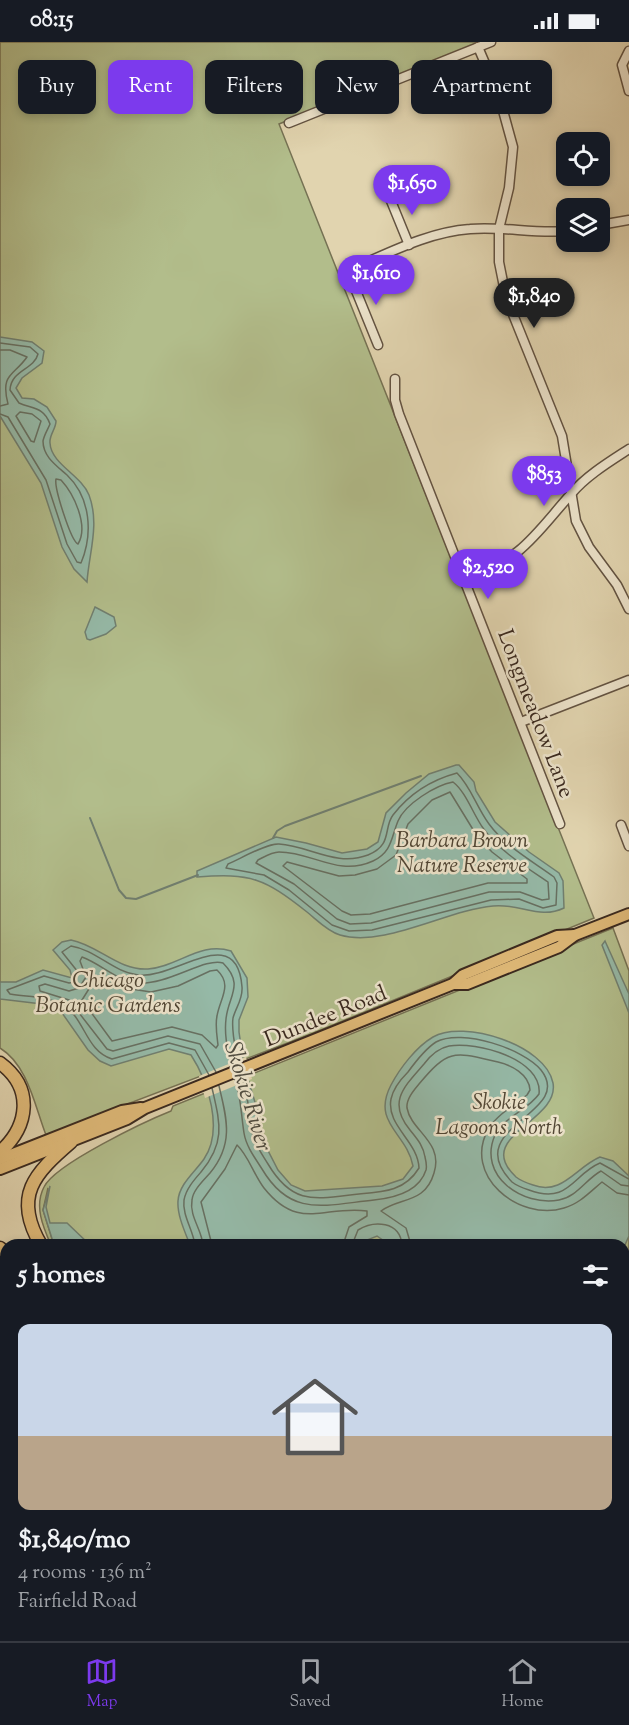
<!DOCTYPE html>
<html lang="en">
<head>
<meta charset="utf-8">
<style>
	body { margin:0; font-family:"Sorts Mill Goudy",serif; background:#242831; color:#f1f3f6; height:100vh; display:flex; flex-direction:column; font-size:22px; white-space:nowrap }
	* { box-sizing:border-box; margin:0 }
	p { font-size:20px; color:#9ea1a6 }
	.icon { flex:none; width:33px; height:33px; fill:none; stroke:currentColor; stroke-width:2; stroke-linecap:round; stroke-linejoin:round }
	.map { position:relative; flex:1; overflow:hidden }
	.side { position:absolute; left:0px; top:1197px; width:630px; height:402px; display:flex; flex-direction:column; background:#171b24; border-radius:18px 18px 0 0; box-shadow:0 3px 9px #0003 }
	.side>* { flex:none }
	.guide { position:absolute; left:18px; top:18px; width:594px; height:54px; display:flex; gap:12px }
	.buttons { position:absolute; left:556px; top:90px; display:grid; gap:12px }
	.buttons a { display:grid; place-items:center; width:54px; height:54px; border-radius:12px; background:#171b24; box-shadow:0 3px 9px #0003; font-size:30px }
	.price { position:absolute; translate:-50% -51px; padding:0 14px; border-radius:21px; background:#7c3aed; color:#fff; font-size:20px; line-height:39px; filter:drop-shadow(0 2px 3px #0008) }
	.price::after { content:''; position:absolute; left:50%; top:36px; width:18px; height:14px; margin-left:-9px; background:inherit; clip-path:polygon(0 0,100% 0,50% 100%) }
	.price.active { background:#222; color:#fff }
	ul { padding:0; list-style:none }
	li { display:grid; align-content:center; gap:12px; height:318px; padding:0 18px }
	li span { display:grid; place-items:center; height:186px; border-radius:12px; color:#555 }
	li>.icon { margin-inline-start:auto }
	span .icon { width:108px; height:108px; fill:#fffc; stroke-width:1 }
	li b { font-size:26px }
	h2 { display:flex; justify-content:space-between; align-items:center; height:72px; padding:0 18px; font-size:26px }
	.tag { padding:0 21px; border-radius:12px; background:#171b24; box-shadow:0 3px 9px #0003; font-size:21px; line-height:54px }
	.tag.active { background:#7c3aed; color:#fff }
	.status { display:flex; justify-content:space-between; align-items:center; height:42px; padding:0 30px; background:#171b24; direction:ltr }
	.status svg { height:16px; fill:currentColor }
	.tabs { display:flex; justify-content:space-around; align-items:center; height:84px; border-top:2px solid #363941; background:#171b24; font-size:16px; color:#9ea1a6 }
	.tabs a { display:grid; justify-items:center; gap:3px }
	.tabs .active { color:#7c3aed }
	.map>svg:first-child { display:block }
	.green { fill:#b2bd8b; stroke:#767254; stroke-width:1.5 }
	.water { fill:#95b9a7; stroke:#707f70; stroke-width:1.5 }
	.pier { fill:#e1d4af }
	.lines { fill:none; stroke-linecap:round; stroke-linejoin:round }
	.shore { stroke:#677062; stroke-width:1.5 }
	.stream { stroke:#707f70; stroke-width:2 }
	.minor-casing { stroke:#635342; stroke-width:11 }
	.major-casing { stroke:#39281e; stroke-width:14 }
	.highway-casing { stroke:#39281e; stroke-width:15 }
	.minor { stroke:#ece3cb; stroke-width:8 }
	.major { stroke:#e0ba78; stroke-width:10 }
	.highway { stroke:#e0ba78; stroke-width:12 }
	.labels { text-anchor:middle; stroke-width:5; stroke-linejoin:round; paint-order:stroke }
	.street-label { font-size:22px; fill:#39281e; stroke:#ece3cb }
	.park-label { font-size:22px; font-style:italic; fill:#514634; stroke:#ece3cb }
	.water-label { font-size:24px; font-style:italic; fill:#504c40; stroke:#ece3cb }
</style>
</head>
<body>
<div class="status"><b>08:15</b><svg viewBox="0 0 49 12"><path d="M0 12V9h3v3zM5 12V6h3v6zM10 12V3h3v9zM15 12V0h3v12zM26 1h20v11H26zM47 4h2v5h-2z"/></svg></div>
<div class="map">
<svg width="629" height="1599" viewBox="0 0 629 1599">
	<rect width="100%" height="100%" fill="#e1d4af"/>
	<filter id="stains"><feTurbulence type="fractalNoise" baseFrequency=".00333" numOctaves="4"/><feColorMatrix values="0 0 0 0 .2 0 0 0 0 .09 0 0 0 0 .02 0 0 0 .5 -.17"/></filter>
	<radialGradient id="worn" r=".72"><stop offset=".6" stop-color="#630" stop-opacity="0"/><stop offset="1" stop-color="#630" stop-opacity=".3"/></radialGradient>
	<!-- green -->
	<g class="green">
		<path d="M0 0H481L279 82 594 876 311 992 46 1093C35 1065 28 1023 0 1006Z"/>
		<path d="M613 886 629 929V1599H416L414 1593H624V1203H57L44 1166 48 1146 43 1168 54 1203H51C43 1185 34 1164 44 1145 55 1122 146 1079 171 1069L173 1064Z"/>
		<polygon points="375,1593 407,1593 409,1599 379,1599"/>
	</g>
	<!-- water -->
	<g class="water">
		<path d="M0 295 32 300 44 309 42 321 22 336 16 346 22 356 34 357 47 365 56 379C56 387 49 393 50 401 51 422 81 433 89 453 100 482 89 511 87 540L74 527 62 505 41 441 0 374Z"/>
		<polygon points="95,565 114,575 116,584 106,592 90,598 87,597 85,590"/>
		<path d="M456 723H459L474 740 476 749 495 780 529 810 559 831 563 839 564 866C539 878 521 861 493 864 447 868 384 906 340 893 327 889 317 878 307 870 264 836 251 831 197 835V829L276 795 306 801 342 811 367 807 378 800 386 771 406 751 429 732Z"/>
		<path d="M71 898C98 903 119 929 148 927 178 925 200 899 231 909L247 936 248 955 239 978V990L244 1024 257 1067 258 1089 278 1128 291 1143 305 1149 382 1144 403 1137 413 1124C407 1091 371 1081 391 1043 400 1026 416 1005 433 995 463 977 546 1003 553 1041 560 1080 472 1094 516 1135 521 1139 527 1141 533 1143 562 1154 576 1125 600 1115L613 1119 629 1134V1194L624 1205V1203H390L377 1194 367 1198 364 1203H190C185 1190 177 1173 178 1159 179 1142 195 1130 204 1117 224 1088 208 1039 191 1013L169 1007 111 1024 100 1019 88 1008 60 968 42 962 0 957V940H16L43 928 72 936 70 928 53 908 62 900Z"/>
		<polygon points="605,899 629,952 629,971 602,903"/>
		<polygon points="50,1144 46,1165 50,1181 67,1181 90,1203 54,1203 43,1168"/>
		<polygon points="629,1348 629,1382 624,1382 624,1349"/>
		<polygon points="257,1593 290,1593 293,1599 266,1599"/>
		<polygon points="470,1593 525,1593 539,1599 472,1599"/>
	</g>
	<!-- pier -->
	<polygon class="pier" points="246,1015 252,1037 205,1056 199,1034"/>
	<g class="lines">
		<!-- shore -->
		<g class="shore">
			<path d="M0 301 30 305 38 312C34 328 11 328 10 348L19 361C33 367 44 365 50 382 48 387 44 393 43 399 43 415 57 424 67 433 91 456 93 492 81 521L77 520 67 502 46 438 8 375 0 372"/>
			<path d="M0 308H10L27 315C14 334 0 331 8 362L0 364"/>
			<polygon points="20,370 32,372 41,379 34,400 31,399 16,374"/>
			<path d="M56 437 61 438C74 452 89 484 78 502 71 499 54 446 56 437Z"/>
			<path d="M457 731C471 745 476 764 489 782 505 804 532 819 554 835L557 841 556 863 543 866 519 857 491 858 372 888 349 889 332 883 289 848 264 833 226 826 228 822C240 817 267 801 279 802 310 804 336 825 368 813 393 803 383 786 393 773 410 751 431 738 457 731Z"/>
			<path d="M453 740C466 750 473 772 483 786 499 809 526 825 548 840L549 857 542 858 520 850H489L371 881 350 882 337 877 294 842 256 821 258 818C264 815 272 810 279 810 313 810 338 835 373 819 392 810 391 796 398 779 405 762 436 743 453 740Z"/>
			<polygon points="450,750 477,794 492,810 527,837 527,841 488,841 370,872 351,873 342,869 283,824 287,820 339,834 355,833 377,827 396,813 408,782 432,758"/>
			<path d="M217 928C233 943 220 956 217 974 215 983 217 994 218 1003L216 1006 202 993 172 985 112 999 82 958 97 934 118 945 151 950 178 944 210 929Z"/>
			<path d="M216 1030 200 1002 168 994 113 1009 107 1007 69 958 40 949 39 944 45 942 69 949 79 946 86 935 80 919 82 915C101 922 116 938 137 941 167 944 205 915 223 921 245 943 228 954 226 977 224 993 228 1009 231 1024"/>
			<path d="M209 1033 195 1008 169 1001 112 1017C85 1009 85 974 61 962 46 954 26 955 10 952L7 948 44 934 69 941 75 940 78 930 62 910 71 904C96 908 113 930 138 933 174 938 237 878 242 945 243 957 236 965 233 976 231 990 236 1007 238 1021"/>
			<path d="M242 1034C248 1053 249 1070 252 1089 253 1100 262 1112 268 1122 293 1164 315 1157 359 1152 384 1150 405 1149 419 1126 418 1099 386 1084 391 1057 393 1047 401 1037 408 1030 416 1019 425 1007 436 1000 462 986 524 1007 541 1028 576 1072 458 1085 512 1140 517 1144 523 1146 529 1148 569 1163 573 1132 600 1121L629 1137"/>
			<path d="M235 1037C241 1055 241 1072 244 1091 246 1104 255 1116 262 1127 291 1176 325 1163 374 1158 394 1156 419 1150 426 1128 427 1124 426 1119 425 1115 423 1103 417 1097 410 1088 387 1060 404 1045 424 1022 430 1014 439 1006 449 1004 476 999 543 1017 539 1052 528 1068 504 1075 495 1093 477 1134 523 1165 559 1158 577 1155 586 1137 601 1129L621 1143 629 1144"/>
			<path d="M195 1203C193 1188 182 1173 184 1158 186 1147 194 1138 201 1130 226 1100 220 1081 212 1046"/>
			<path d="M203 1203C202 1188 189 1174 192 1158 193 1148 203 1139 210 1131 234 1102 227 1077 219 1044"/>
			<path d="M212 1203 201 1160 225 1127 237 1103C248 1113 254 1133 264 1146 299 1190 324 1163 367 1169V1174L349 1185 343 1203"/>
			<path d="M352 1203 358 1188C374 1178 400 1179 402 1203"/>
			<path d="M411 1203 406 1186 381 1169C400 1155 425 1162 434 1131 444 1100 411 1089 407 1066 406 1057 414 1048 419 1042 449 1006 454 1010 498 1020 511 1023 529 1032 530 1048L527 1053C514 1063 497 1073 489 1086 461 1133 519 1180 564 1166 579 1162 590 1150 602 1140L617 1151 629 1153"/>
		</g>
		<!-- stream -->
		<g class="stream">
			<polyline points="90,776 119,848 126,856 136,857 198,833"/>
			<polyline points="273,796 277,789 285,784 421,734"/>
			<polyline points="0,1257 6,1262"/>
		</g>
		<defs>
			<g id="minor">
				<polyline points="478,5 499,54 513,105 509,146 499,187 499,220 506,255 562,394 576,479 589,505 617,543 629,567"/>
				<polyline points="629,9 622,23 629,49"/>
				<polyline points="289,81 491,0"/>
				<polyline points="389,154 409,203"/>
				<polyline points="600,183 629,178"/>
				<path d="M378 303 350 234 351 227C389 211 428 190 470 187 502 184 534 192 567 189"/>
				<polyline points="395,337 395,358 399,372 560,782"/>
				<path d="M465 538C524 515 532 496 571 452 586 434 609 420 629 407"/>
				<polyline points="521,680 629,638"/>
				<polyline points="621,783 629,804"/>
			</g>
			<g id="major">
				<polyline points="453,942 467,942 559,905 575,893 629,872"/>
				<polyline points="0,1117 122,1069 141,1066"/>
				<polyline points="0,1127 127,1077 145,1066 453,942 463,933 557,894 575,893"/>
			</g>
			<g id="highway">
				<path d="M0 1021C34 1046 29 1084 0 1110"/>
				<path d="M41 1203C12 1154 35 1131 71 1100"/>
				<polyline points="0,1206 6,1211"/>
				<polyline points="0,1234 6,1239"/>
				<polyline points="330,1593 333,1599"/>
				<polyline points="353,1593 356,1599"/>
			</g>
		</defs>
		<!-- minor casing -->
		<use href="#minor" class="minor-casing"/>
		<!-- major casing -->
		<use href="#major" class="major-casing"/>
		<!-- highway casing -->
		<use href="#highway" class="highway-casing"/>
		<!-- minor -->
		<use href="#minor" class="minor"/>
		<!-- major -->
		<use href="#major" class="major"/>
		<!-- highway -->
		<use href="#highway" class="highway"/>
	</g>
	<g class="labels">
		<!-- street labels -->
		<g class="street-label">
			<text transform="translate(537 671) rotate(69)" y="8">Longmeadow Lane</text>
			<text transform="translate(325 973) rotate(-22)" y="8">Dundee Road</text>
		</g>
		<!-- park labels -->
		<g class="park-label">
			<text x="462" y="805">Barbara Brown<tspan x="462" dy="25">Nature Reserve</tspan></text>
			<text x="108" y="945">Chicago<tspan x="108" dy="25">Botanic Gardens</tspan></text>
			<text x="499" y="1067">Skokie<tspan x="499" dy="25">Lagoons North</tspan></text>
		</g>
		<!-- water labels -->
		<g class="water-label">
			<text transform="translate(249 1054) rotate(73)" y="8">Skokie River</text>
		</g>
	</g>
	<rect width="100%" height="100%" filter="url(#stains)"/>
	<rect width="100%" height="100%" fill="url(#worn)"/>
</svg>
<div class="buttons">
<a><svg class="icon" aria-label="locate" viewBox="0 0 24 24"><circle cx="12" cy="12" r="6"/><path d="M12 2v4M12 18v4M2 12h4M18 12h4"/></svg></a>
<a><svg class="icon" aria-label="layers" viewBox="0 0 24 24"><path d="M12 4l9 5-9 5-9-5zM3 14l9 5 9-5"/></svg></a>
</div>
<b class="price" style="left:412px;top:174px">$1,650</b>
<b class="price" style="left:376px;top:264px">$1,610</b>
<b class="price active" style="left:534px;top:287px">$1,840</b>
<b class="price" style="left:544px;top:465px">$853</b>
<b class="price" style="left:488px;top:558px">$2,520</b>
<div class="guide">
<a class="tag">Buy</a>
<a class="tag active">Rent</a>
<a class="tag">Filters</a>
<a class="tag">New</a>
<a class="tag">Apartment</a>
</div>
<section class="side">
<h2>5 homes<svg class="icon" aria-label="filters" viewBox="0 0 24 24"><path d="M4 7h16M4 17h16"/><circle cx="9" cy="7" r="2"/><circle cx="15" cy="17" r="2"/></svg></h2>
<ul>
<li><span style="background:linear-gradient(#c9d6e8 60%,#b9a48a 0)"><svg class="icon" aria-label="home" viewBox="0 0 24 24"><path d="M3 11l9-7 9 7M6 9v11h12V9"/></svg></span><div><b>$1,840/mo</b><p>4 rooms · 136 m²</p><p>Fairfield Road</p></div></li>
</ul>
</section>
</div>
<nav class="tabs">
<a class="active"><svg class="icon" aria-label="map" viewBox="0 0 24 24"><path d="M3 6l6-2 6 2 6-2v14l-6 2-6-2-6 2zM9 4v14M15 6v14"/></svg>Map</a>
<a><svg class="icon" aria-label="saved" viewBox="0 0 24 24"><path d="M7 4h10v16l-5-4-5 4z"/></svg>Saved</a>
<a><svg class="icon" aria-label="home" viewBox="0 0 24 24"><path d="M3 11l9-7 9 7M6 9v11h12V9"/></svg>Home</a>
</nav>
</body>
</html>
